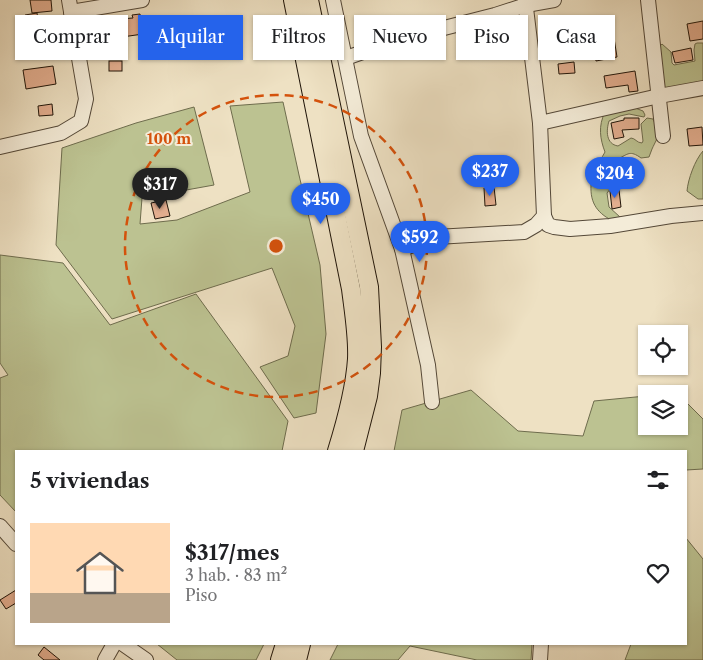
<!DOCTYPE html>
<html lang="es">
<head>
<meta charset="utf-8">
<style>
	body { margin:0; font-family:"Libre Caslon Text",serif; background:#f6f6f6; color:#202124; height:100vh; display:flex; flex-direction:column; font-size:19px; white-space:nowrap }
	* { box-sizing:border-box; margin:0 }
	p { font-size:16px; color:#757577 }
	.icon { flex:none; width:28px; height:28px; fill:none; stroke:currentColor; stroke-width:2; stroke-linecap:round; stroke-linejoin:round }
	.map { position:relative; flex:1; overflow:hidden }
	.side { position:absolute; left:15px; top:450px; width:672px; height:195px; display:flex; flex-direction:column; background:#fff; border-radius:0px; box-shadow:0 1px 4px #0004 }
	.side>* { flex:none }
	.top-card { position:absolute; left:15px; top:15px; width:674px; height:45px; display:flex; gap:10px }
	.tools { position:absolute; left:638px; top:325px; display:grid; gap:10px }
	.tools a { display:grid; place-items:center; width:50px; height:50px; border-radius:0px; background:#fff; box-shadow:0 1px 4px #0004; font-size:25px }
	.price { position:absolute; translate:-50% -42px; padding:0 11px; border-radius:18px; background:#2563eb; color:#fff; font-size:16px; line-height:32px; filter:drop-shadow(0 1px 2px #0008) }
	.price::after { content:''; position:absolute; left:50%; top:30px; width:15px; height:11px; margin-left:-8px; background:inherit; clip-path:polygon(0 0,100% 0,50% 100%) }
	.price.selected { background:#222; color:#fff }
	ul { padding:0; list-style:none }
	li { display:flex; align-items:center; gap:15px; height:125px; padding:0 15px }
	li span { display:grid; place-items:center; flex:none; width:140px; height:100px; border-radius:0px; color:#555 }
	li>.icon { margin-inline-start:auto }
	span .icon { width:60px; height:60px; fill:#fffc; stroke-width:1 }
	li b { font-size:21px }
	h2 { display:flex; justify-content:space-between; align-items:center; height:60px; padding:0 15px; font-size:21px }
	.pill { padding:0 18px; border-radius:0px; background:#fff; box-shadow:0 1px 4px #0004; font-size:18px; line-height:45px }
	.pill.selected { background:#2563eb; color:#fff }
	.map>svg:first-child { display:block }
	.green { fill:#bcc291; stroke:#6e6c4d }
	.building { fill:#e3ae8f; stroke:#201509 }
	.lines { fill:none; stroke-linecap:round; stroke-linejoin:round }
	.minor-casing { stroke:#544838; stroke-width:16 }
	.major-casing { stroke:#201509; stroke-width:20 }
	.minor { stroke:#f4ecd8; stroke-width:14 }
	.major { stroke:#eee1c3; stroke-width:18 }
	.ring { fill:none; stroke:#d4520c; stroke-width:2.5; stroke-dasharray:9 6 }
	.centre { fill:#d4520c; stroke:#f4ecd8; stroke-width:2.5 }
	.ring-label { font-size:15px; text-anchor:middle; font-weight:bold; fill:#d4520c; stroke:#f4ecd8; stroke-width:4; stroke-linejoin:round; paint-order:stroke }
</style>
</head>
<body>
<div class="map">
<svg width="703" height="660" viewBox="0 0 703 660">
	<rect width="100%" height="100%" fill="#eee1c3"/>
	<filter id="stains"><feTurbulence type="fractalNoise" baseFrequency=".004" numOctaves="4"/><feColorMatrix values="0 0 0 0 .2 0 0 0 0 .09 0 0 0 0 .02 0 0 0 .5 -.17"/></filter>
	<radialGradient id="worn" r=".72"><stop offset=".6" stop-color="#630" stop-opacity="0"/><stop offset="1" stop-color="#630" stop-opacity=".3"/></radialGradient>
	<!-- green -->
	<g class="green">
		<polygon points="697,43 703,43 703,85 665,89 663,85 659,47 662,44 671,52 672,63 674,65 695,61 694,50 695,44"/>
		<polygon points="283,102 299,175 320,265 326,334 316,413 294,418 260,367 288,356 295,326 272,268 112,319 56,245 62,148 136,123 194,107 214,185 142,198 140,224 177,220 250,192 230,106"/>
		<path d="M630 106 643 111 645 115 644 117 629 114 620 116 609 121C606 131 606 144 618 146L631 138C635 138 637 143 642 143L643 141 641 124 647 118 653 119C661 135 659 134 652 149 651 152 650 154 649 157L641 158C630 150 628 154 618 159 627 170 629 178 614 181L611 178 608 180 611 188 607 193 609 207 620 217V219L615 222C598 214 590 204 591 185 591 180 591 174 594 169 597 164 602 158 605 152 600 139 598 126 605 112Z"/>
		<path d="M703 151V199H698L687 191C688 179 695 160 703 151Z"/>
		<polygon points="0,255 63,263 110,325 196,294 288,421 282,451 16,451 16,512 0,495 0,378 8,375 0,363"/>
		<polygon points="471,390 518,431 583,436 594,401 646,396 646,426 679,426 679,395 703,419 703,469 686,470 686,451 394,451 402,410"/>
		<polygon points="686,538 703,559 703,660 625,660 631,644 686,644"/>
		<polygon points="157,644 264,644 256,660 177,660"/>
		<polygon points="338,644 532,644 531,660 477,660 410,646 398,660 330,660"/>
	</g>
	<!-- building -->
	<g class="building">
		<polygon points="30,0 51,0 52,11 32,13"/>
		<polygon points="37,13 40,31 47,30 50,49 27,52 25,40 28,40 25,15"/>
		<polygon points="140,14 143,34 122,37 120,19 133,18 132,15"/>
		<polygon points="565,16 567,26 542,30 540,20"/>
		<polygon points="703,21 703,39 690,41 687,24"/>
		<polygon points="590,24 592,41 614,38 617,57 596,61 594,51 576,53 573,26"/>
		<polygon points="691,48 693,60 675,63 672,52"/>
		<rect x="109" y="61" width="13" height="10"/>
		<polygon points="574,62 575,73 559,74 558,64"/>
		<polygon points="53,66 56,84 26,89 23,70"/>
		<polygon points="635,71 638,91 629,92 628,85 606,88 604,76"/>
		<polygon points="52,104 53,115 39,116 38,106"/>
		<polygon points="624,118 639,118 639,129 622,130 624,137 614,139 611,123 624,120"/>
		<polygon points="702,127 703,145 689,146 687,129"/>
		<polygon points="494,187 496,205 485,206 484,188"/>
		<polygon points="619,190 621,207 612,209 610,191"/>
		<polygon points="166,200 170,216 155,219 151,203"/>
		<polygon points="16,590 16,603 6,609 0,600"/>
		<polygon points="44,647 60,660 44,660 38,655"/>
	</g>
	<g class="lines">
		<defs>
			<g id="minor">
				<polyline points="333,0 361,136 402,249 428,365 432,402"/>
				<polyline points="648,0 663,136"/>
				<polyline points="71,12 142,0"/>
				<polyline points="346,58 397,40 495,15 526,5 554,0"/>
				<polyline points="540,123 659,96 703,88"/>
				<polyline points="0,147 61,133 81,121 86,99 69,0"/>
				<polyline points="544,216 548,225 554,227 570,229 610,226 671,216 703,213"/>
				<polyline points="402,249 436,237 524,232 536,225 544,216 540,123 525,0"/>
				<polyline points="0,526 16,544"/>
				<polyline points="123,644 146,660"/>
				<polyline points="105,660 114,644"/>
				<polyline points="540,660 541,644"/>
			</g>
			<g id="major">
				<path d="M293 0 351 289C354 313 358 336 357 359 355 390 346 422 337 451"/>
				<polyline points="309,0 369,287 372,347 371,373 368,396 354,451"/>
				<polyline points="280,660 285,644"/>
				<polyline points="297,660 301,644"/>
			</g>
		</defs>
		<!-- minor casing -->
		<use href="#minor" class="minor-casing"/>
		<!-- major casing -->
		<use href="#major" class="major-casing"/>
		<!-- minor -->
		<use href="#minor" class="minor"/>
		<!-- major -->
		<use href="#major" class="major"/>
	</g>
	<!-- distance rings -->
	<circle class="ring" cx="276" cy="246" r="151"/>
	<circle cx="276" cy="246" r="8" class="centre"/>
	<g class="ring-label">
		<text x="169" y="144">100 m</text>
	</g>
	<rect width="100%" height="100%" filter="url(#stains)"/>
	<rect width="100%" height="100%" fill="url(#worn)"/>
</svg>
<div class="tools">
<a><svg class="icon" aria-label="locate" viewBox="0 0 24 24"><circle cx="12" cy="12" r="6"/><path d="M12 2v4M12 18v4M2 12h4M18 12h4"/></svg></a>
<a><svg class="icon" aria-label="layers" viewBox="0 0 24 24"><path d="M12 4l9 5-9 5-9-5zM3 14l9 5 9-5"/></svg></a>
</div>
<b class="price" style="left:490px;top:197px">$237</b>
<b class="price" style="left:615px;top:199px">$204</b>
<b class="price selected" style="left:160px;top:210px">$317</b>
<b class="price" style="left:321px;top:225px">$450</b>
<b class="price" style="left:420px;top:263px">$592</b>
<div class="top-card">
<a class="pill">Comprar</a>
<a class="pill selected">Alquilar</a>
<a class="pill">Filtros</a>
<a class="pill">Nuevo</a>
<a class="pill">Piso</a>
<a class="pill">Casa</a>
</div>
<section class="side">
<h2>5 viviendas<svg class="icon" aria-label="filters" viewBox="0 0 24 24"><path d="M4 7h16M4 17h16"/><circle cx="9" cy="7" r="2"/><circle cx="15" cy="17" r="2"/></svg></h2>
<ul>
<li><span style="background:linear-gradient(#ffd9b3 70%,#b9a48a 0)"><svg class="icon" aria-label="home" viewBox="0 0 24 24"><path d="M3 11l9-7 9 7M6 9v11h12V9"/></svg></span><div><b>$317/mes</b><p>3 hab. · 83 m²</p><p>Piso</p></div><svg class="icon" aria-label="heart" viewBox="0 0 24 24"><path d="M12 20l-8-8c-3-5 5-10 8-4 3-6 11-1 8 4z"/></svg></li>
</ul>
</section>
</div>
</body>
</html>
